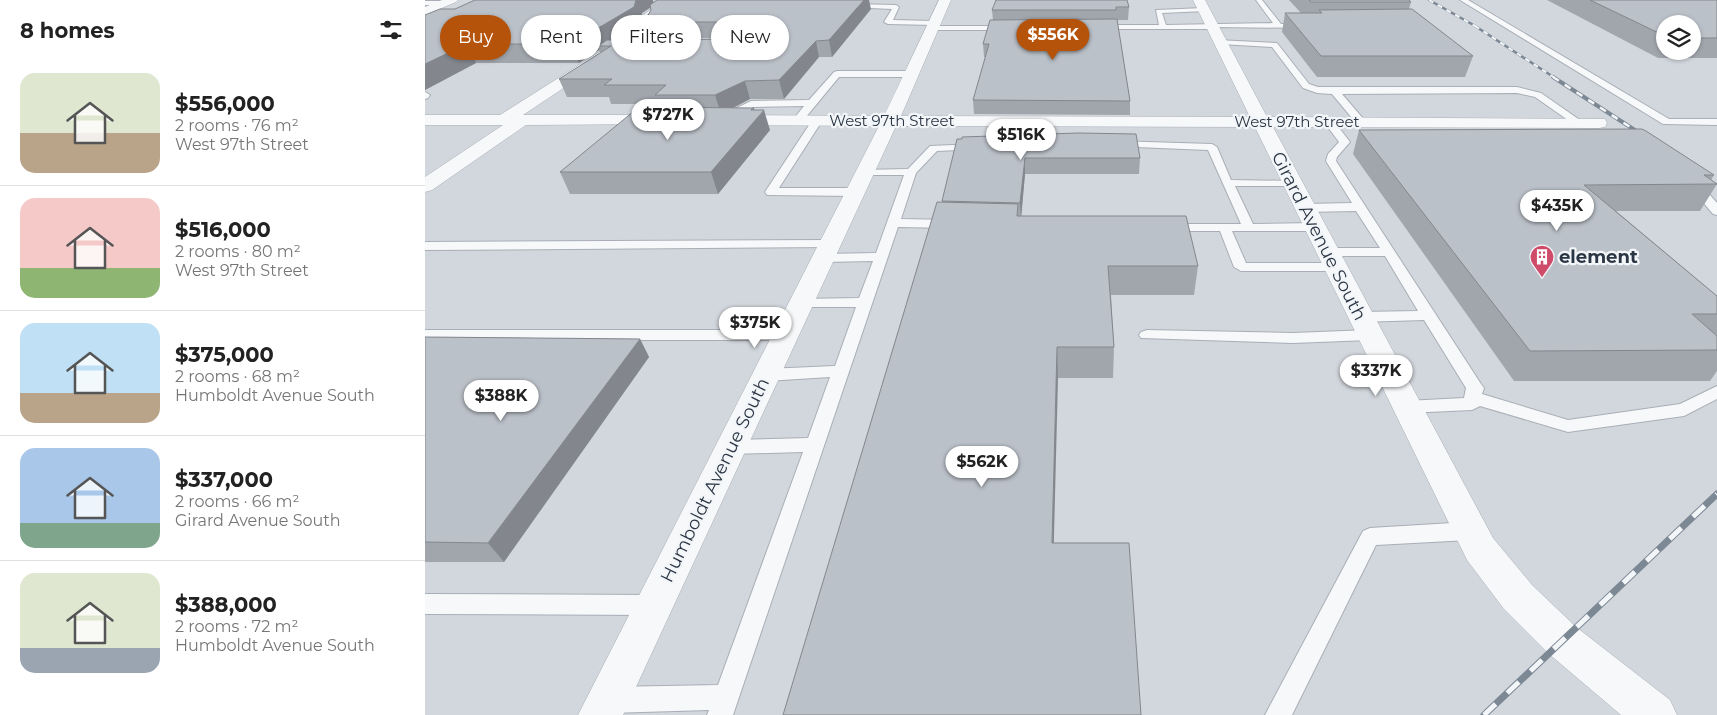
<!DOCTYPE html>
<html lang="en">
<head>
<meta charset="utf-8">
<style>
	body { margin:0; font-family:Montserrat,sans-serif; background:#f6f6f6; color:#222; height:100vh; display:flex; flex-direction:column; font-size:19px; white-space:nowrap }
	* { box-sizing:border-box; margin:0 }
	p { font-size:16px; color:#767676 }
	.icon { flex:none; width:28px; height:28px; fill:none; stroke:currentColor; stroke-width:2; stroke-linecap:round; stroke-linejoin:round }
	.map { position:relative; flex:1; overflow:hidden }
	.drawer { display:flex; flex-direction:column; background:#fff; width:425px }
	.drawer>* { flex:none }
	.banner { position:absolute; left:15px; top:15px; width:475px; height:45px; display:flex; gap:10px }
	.tools { position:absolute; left:1231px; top:15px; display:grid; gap:10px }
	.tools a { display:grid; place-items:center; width:45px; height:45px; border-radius:50%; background:#fff; box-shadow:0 1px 4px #0004; font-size:25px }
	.price { position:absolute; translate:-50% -42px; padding:0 11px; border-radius:18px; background:#fff; color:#222; font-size:16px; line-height:32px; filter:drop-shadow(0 1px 2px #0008) }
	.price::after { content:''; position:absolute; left:50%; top:30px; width:15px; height:11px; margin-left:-8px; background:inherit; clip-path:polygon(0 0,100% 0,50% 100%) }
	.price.current { background:#b45309; color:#fff }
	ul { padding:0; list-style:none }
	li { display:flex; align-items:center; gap:15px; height:125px; padding:0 20px }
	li+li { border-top:1px solid #e0e0e0 }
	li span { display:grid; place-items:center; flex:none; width:140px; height:100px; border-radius:15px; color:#555 }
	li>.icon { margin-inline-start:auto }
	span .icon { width:60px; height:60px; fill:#fffc; stroke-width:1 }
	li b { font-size:21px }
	h2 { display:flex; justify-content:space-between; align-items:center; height:60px; padding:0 20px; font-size:21px }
	.chip { padding:0 18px; border-radius:22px; background:#fff; box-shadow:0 1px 4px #0004; font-size:18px; line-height:45px }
	.chip.current { background:#b45309; color:#fff }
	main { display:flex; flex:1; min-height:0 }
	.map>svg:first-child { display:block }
	.built { fill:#d2d7dd; fill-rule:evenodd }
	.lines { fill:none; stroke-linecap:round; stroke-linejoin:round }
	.service-casing { stroke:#a9aeb6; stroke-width:2 }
	.minor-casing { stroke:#a9aeb6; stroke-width:1 }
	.tertiary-casing { stroke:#a9aeb6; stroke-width:1 }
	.service { fill:#f6f8fa; fill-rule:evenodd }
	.minor { fill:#f6f8fa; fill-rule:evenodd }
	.tertiary { fill:#f6f8fa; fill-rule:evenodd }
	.rail-far2-casing { stroke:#7d8895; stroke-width:2.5 }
	.rail-far1-casing { stroke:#7d8895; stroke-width:4 }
	.rail-casing { stroke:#7d8895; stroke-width:7 }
	.rail-far2 { stroke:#f3f6f9; stroke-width:2; stroke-dasharray:5; stroke-linecap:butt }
	.rail-far1 { stroke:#f3f6f9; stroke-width:2.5; stroke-dasharray:7; stroke-linecap:butt }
	.rail { stroke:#f3f6f9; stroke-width:5; stroke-dasharray:16; stroke-linecap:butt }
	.wall { fill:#a1a6ad; fill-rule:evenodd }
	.shaded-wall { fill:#83878d }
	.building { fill:#bbc1c9; stroke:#83878d }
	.labels { text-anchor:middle; stroke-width:4.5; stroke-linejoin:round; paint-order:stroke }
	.far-street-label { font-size:15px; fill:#2b3644; stroke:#f3f6f9 }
	.street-label { font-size:18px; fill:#2b3644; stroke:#f3f6f9 }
	.poi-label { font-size:18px; font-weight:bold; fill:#2b3644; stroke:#f3f6f9; text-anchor:start }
</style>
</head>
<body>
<main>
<section class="drawer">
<h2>8 homes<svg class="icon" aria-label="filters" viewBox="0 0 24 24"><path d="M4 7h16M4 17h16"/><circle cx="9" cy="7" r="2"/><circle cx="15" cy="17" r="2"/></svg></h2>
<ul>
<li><span style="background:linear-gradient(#dfe7d0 60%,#b9a48a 0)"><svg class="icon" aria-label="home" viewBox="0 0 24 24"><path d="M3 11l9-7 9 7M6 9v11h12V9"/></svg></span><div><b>$556,000</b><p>2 rooms · 76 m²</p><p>West 97th Street</p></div></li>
<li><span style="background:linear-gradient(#f6c9c9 70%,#8fb573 0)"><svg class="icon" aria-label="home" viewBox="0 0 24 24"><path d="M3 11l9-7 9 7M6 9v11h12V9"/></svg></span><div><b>$516,000</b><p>2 rooms · 80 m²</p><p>West 97th Street</p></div></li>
<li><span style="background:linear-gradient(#bfe0f5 70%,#b9a48a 0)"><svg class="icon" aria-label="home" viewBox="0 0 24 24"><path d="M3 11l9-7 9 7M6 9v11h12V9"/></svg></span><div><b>$375,000</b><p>2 rooms · 68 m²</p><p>Humboldt Avenue South</p></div></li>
<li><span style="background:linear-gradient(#a9c7e8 75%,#7fa58c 0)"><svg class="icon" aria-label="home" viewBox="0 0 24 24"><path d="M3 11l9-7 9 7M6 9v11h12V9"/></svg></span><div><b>$337,000</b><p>2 rooms · 66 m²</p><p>Girard Avenue South</p></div></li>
<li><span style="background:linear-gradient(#dfe7d0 75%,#9aa5b1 0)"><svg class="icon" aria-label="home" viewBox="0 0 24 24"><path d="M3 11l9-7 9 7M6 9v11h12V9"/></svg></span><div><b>$388,000</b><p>2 rooms · 72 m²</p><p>Humboldt Avenue South</p></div></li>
</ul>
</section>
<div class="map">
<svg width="1292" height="715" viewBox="0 0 1292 715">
	<rect width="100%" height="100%" fill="#e4e7eb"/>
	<!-- built -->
	<path class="built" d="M0 0H1292V715H0ZM1240 24H1268V51H1240Z"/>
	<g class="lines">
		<defs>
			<g id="service">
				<polygon points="831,0 837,0 856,24 879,24 883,26 879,28 792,27 788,29 672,29 668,27 672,25 734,25 731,10 779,8 782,10 781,11 737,13 741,25 848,23"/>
				<polygon points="1035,0 1043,0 1244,119 1292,119 1292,125 1238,124"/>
				<polygon points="0,1 20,1 23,3 20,5 0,5"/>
				<polygon points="425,4 471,5 474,7 468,20 509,21 513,23 509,25 463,24 459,22 467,9 423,7 422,6"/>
				<polygon points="504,26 585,26 589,28 585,30 507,30 503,28"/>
				<polygon points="792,40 852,43 884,84 893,87 1092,87 1116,93 1159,123 1158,125 1150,125 1110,97 1092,93 917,94 941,122 936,125 932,124 907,94 892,93 878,88 847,47 795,44 791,42"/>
				<polygon points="412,71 486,71 490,74 486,77 414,77 376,123 372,124 367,121 379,106 328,107 301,119 298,120 293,117 326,101 384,100 409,72"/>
				<polygon points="0,92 5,95 3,98 0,99"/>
				<polygon points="392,118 397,121 354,188 430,188 436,192 430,196 342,195 340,192 388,119"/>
				<polygon points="904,119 908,120 925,142 912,157 911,161 1056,384 1059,388 1057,394 1143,420 1255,404 1292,386 1292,399 1259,416 1143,432 1055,406 1047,410 981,413 975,411 972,407 975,403 981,401 1039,398 1041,388 999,320 935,322 930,320 927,317 930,314 935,312 993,311 960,256 902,256 895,252 902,248 955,248 931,211 879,212 873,208 879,204 927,203 901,161 903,154 914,142 899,122"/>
				<polygon points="690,141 787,144 792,147 806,180 871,181 873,183 871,185 867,186 810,186 828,224 889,223 895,227 889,231 807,231 821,263 910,263 917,267 910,271 816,271 809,267 795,231 738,231 737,228 738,225 743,224 816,224 783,150 686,146 685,144 686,142"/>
				<polygon points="551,144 556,147 555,149 512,151 491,173 476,219 528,220 534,224 528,228 473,227 308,715 282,715 284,710 184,713 175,709 171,700 175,691 184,687 293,685 378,452 306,454 299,452 297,447 299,442 306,440 383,438 405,377 341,381 335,379 333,375 335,371 341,369 410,366 431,307 376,307 371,306 369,303 371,300 376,299 434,298 448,261 398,262 391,258 398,254 451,253 479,175 440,175 436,174 434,172 436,170 483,169 505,146"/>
				<polygon points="1264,183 1285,195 1292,203 1292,215 1288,214 1277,201 1260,189 1258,187 1260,185"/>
				<polygon points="404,240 411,244 409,247 0,250 0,242"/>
				<polygon points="0,330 360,330 366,332 368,335 366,338 360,340 0,340"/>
				<polygon points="722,330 868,333 944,330 950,332 952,335 950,338 944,340 868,343 716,338 714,335 716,332"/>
				<polygon points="1044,522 1051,525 1054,531 1051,537 1044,540 951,545 867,715 840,715 938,531 945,528"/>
				<polygon points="0,594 228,595 236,598 239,605 236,612 228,615 0,614"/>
			</g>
			<g id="minor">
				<polygon points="240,0 253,0 228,19 229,26 227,29 98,115 236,115 242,116 244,120 242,124 101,125 7,190 0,192 0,177 78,125 0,125 0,115 75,115 217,25 218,15"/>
				<polygon points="514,0 526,0 476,116 825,117 768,0 780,0 842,117 1180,119 1182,123 1180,127 1174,128 848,127 1068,538 1107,585 1151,627 1245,700 1252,715 1196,715 1123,653 1079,609 1042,560 830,127 471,126 198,715 153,715 454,126 304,125 298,124 296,120 298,116 304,115 459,116"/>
			</g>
			<polygon id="tertiary" points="17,0 33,0 31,2 0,15 0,7"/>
		</defs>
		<!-- service casing -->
		<use href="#service" class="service-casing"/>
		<!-- minor casing -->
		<use href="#minor" class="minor-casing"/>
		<!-- tertiary casing -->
		<use href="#tertiary" class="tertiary-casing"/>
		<!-- service -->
		<use href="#service" class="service"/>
		<!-- minor -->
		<use href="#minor" class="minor"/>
		<!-- tertiary -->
		<use href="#tertiary" class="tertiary"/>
		<defs>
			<g id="rail-far2">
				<polyline points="1004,0 1052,27"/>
				<polyline points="1050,26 1130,78"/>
			</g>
			<polyline id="rail-far1" points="1128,77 1219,136"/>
			<polyline id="rail" points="1059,715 1292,494"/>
		</defs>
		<!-- rail-far2 casing -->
		<use href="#rail-far2" class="rail-far2-casing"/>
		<!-- rail-far1 casing -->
		<use href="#rail-far1" class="rail-far1-casing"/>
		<!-- rail casing -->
		<use href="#rail" class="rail-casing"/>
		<!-- rail-far2 -->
		<use href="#rail-far2" class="rail-far2"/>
		<!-- rail-far1 -->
		<use href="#rail-far1" class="rail-far1"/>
		<!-- rail -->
		<use href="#rail" class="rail"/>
	</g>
	<!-- wall -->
	<g class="wall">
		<path d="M228 0V2L446 9 407 57H394L359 99H325L308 108 330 110 345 130 293 194H145L135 172 235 107 233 104H186L184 97H142L134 79 175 53 174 50 154 63H51L0 90V15L30 9ZM225 8 226 10 223 15 216 19 217 13ZM212 26 217 38H317L323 39 190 40Z"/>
		<polygon points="864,0 984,0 986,2 984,9 1048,56 1040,77 892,77 857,32 860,13 876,13"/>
		<path d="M1122 0H1292V58H1233ZM1240 24H1268V51H1240Z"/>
		<polygon points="704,7 703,20 692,20 705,101 705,115 549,114 548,100 561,57 559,57 558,44 568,20 567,10"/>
		<polygon points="934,130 1289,175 1286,180 1292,184 1275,211 1191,211 1292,296 1292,371 1285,381 1089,381 928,154"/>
		<polygon points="532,139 715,158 714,174 600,174 596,216 773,266 769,295 686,295 689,347 688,378 633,378 358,715 517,202"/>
		<polygon points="0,337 215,339 224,357 79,562 0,562"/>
	</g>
	<!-- shaded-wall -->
	<g class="shaded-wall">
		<polygon points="211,0 228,0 229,5 217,13 216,22 211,22 212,26 180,46 173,46 174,50 154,63 146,44"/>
		<polygon points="439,0 444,0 446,9 407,57 404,40"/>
		<polygon points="391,41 394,57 359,99 354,80"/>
		<polygon points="42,44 51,63 0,90 0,64"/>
		<polygon points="320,81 325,99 296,114 290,95"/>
		<polygon points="329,108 332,119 339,110 345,130 293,194 286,172"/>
		<polygon points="600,158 600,174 596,219 595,203"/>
		<polygon points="215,339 224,357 79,562 63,543"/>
		<polygon points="632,347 633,378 628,575 627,543"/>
	</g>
	<!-- building -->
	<g class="building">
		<polygon points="50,0 211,0 209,7 146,44 42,44 0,64 0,15 15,9 30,9"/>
		<polygon points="232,0 439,0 404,40 391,41 354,80 320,81 290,95 230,95 241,85 179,85 187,79 134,79 186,46 173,46 182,40 323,39 336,31 331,24 313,22 211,22 223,15 226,10 225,5"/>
		<polygon points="571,0 702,0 704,7 691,7 691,10 567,10"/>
		<polygon points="884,0 984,0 986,2 886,2"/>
		<polygon points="1165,0 1292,0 1292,38 1268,38 1268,24 1240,24 1240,36"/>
		<polygon points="987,9 1048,56 896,56 860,13 897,13 894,10"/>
		<polygon points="692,19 705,101 548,100 564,44 558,44 565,20"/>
		<polygon points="214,107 329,108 326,110 339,110 286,172 135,172"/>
		<polygon points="1217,129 1221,131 1289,175 1279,175 1292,184 1159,185 1292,296 1292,314 1267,314 1292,336 1292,350 1105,351 934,130"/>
		<polygon points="653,133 711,134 715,158 600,158 595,203 517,201 532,139 537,139 537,137"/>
		<polygon points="512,202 593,204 592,216 761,216 773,266 683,266 689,347 632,347 627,543 704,543 716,715 358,715"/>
		<polygon points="0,337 215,339 63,543 0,542"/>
	</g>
	<!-- icons -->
	<defs>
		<symbol id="building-pin" viewBox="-11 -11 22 30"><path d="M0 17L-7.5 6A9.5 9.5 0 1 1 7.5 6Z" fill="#ce4b69" stroke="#f3f6f9"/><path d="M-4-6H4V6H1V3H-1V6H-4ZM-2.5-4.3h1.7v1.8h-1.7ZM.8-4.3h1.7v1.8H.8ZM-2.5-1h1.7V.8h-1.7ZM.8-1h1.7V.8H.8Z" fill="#fff"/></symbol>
	</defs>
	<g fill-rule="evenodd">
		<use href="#building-pin" x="1103" y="243" width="28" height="38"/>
	</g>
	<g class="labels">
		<!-- far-street labels -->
		<g class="far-street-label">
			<text x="467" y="126">West 97th Street</text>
			<text x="872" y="127">West 97th Street</text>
		</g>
		<!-- street labels -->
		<g class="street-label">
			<text transform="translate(894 236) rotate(63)" y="6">Girard Avenue South</text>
			<text transform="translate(290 480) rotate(-64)" y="6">Humboldt Avenue South</text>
		</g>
		<!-- poi labels -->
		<g class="poi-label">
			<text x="1134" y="263">element</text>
		</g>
	</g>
</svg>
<div class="tools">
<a><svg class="icon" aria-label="layers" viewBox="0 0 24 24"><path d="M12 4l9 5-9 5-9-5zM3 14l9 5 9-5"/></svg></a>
</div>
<b class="price current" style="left:628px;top:61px">$556K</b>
<b class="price" style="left:243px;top:141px">$727K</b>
<b class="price" style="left:596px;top:161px">$516K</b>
<b class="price" style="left:1132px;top:232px">$435K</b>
<b class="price" style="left:330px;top:349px">$375K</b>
<b class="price" style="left:951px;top:397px">$337K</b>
<b class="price" style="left:76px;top:422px">$388K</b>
<b class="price" style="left:557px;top:488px">$562K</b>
<div class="banner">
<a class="chip current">Buy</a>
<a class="chip">Rent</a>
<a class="chip">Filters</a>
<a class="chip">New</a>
</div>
</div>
</main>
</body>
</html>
